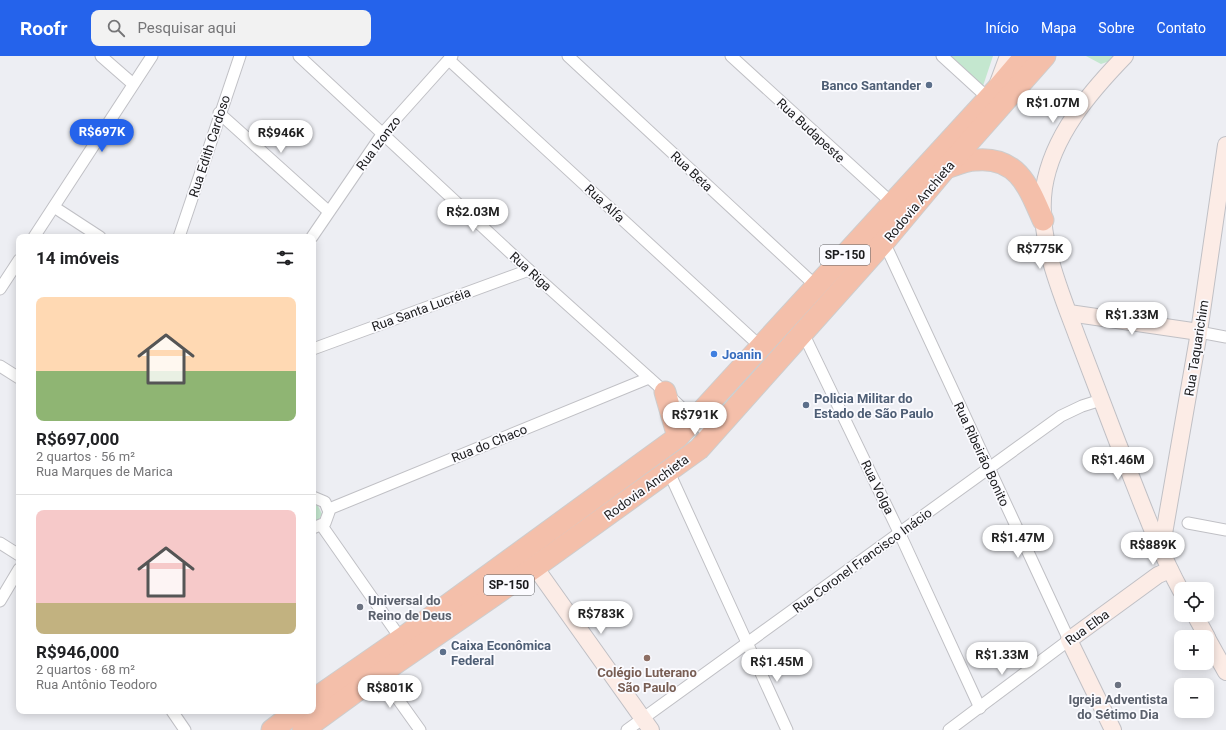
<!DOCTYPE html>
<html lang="pt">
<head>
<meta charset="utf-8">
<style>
	body { margin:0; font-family:Roboto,sans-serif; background:#f2f2f2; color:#202124; height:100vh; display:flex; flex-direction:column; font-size:15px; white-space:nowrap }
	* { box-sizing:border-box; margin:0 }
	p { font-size:13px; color:#757577 }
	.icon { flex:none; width:22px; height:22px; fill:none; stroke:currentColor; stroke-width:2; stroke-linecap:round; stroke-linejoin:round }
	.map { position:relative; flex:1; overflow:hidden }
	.side { position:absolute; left:16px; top:178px; width:300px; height:480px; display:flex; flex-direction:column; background:#fff; border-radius:8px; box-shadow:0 2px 10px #0003 }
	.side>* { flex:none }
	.tools { position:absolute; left:1174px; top:526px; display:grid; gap:8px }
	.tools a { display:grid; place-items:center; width:40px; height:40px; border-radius:8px; background:#fff; box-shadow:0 2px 10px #0003; font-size:20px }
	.price { position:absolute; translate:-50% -34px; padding:0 9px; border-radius:14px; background:#fff; color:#222; font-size:13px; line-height:26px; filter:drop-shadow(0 1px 2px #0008) }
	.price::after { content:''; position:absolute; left:50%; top:24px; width:12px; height:9px; margin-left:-6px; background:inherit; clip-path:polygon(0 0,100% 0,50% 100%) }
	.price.current { background:#2563eb; color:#fff }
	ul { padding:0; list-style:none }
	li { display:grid; align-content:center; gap:8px; height:212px; padding:0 20px }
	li+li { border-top:1px solid #e0e0e0 }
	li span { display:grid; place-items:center; height:124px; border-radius:8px; color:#555 }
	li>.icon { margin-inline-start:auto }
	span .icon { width:72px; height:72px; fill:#fffc; stroke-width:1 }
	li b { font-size:17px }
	h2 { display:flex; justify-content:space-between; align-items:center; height:48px; padding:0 20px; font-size:17px }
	header { display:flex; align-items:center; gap:24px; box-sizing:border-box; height:56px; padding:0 20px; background:#2563eb; color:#fff }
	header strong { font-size:19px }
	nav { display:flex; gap:22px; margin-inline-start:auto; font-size:14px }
	.search { width:280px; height:36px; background:#f2f2f2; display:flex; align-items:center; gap:10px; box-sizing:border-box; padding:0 14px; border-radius:8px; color:#757577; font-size:15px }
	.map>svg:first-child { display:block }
	.green { fill:#c4e7cf }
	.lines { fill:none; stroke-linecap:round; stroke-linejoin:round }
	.street-casing { stroke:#c0c0c5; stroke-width:13 }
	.secondary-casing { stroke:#c0c0c5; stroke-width:18 }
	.highway-casing { stroke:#cdcdcd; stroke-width:23 }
	.street { stroke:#fff; stroke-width:11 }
	.secondary { stroke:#fcece6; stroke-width:16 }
	.highway { stroke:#f4bfaa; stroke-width:21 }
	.service-dot { fill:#5c6f8a; stroke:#fbfbff; stroke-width:1.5 }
	.shop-dot { fill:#3f7fe0; stroke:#fbfbff; stroke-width:1.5 }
	.worship-dot { fill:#6b7280; stroke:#fbfbff; stroke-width:1.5 }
	.education-dot { fill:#8d6e63; stroke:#fbfbff; stroke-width:1.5 }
	.labels { text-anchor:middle; stroke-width:3.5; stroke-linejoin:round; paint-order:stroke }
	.shield { fill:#fbfbff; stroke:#5e5e61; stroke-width:1 }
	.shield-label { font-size:12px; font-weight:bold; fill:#1b1b1d }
	.service-label { font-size:13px; font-weight:bold; fill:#4e5e75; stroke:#fbfbff; text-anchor:start }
	.street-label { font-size:13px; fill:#1b1b1d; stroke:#fbfbff }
	.shop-label { font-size:13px; font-weight:bold; fill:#366cbe; stroke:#fbfbff; text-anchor:start }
	.worship-label { font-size:13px; font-weight:bold; fill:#5b616d; stroke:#fbfbff; text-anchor:start }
	.education-label { font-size:13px; font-weight:bold; fill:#785e54; stroke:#fbfbff }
</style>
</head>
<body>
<header>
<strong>Roofr</strong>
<div class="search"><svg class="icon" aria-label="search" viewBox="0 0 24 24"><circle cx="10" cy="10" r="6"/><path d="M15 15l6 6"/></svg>Pesquisar aqui</div>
<nav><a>Início</a><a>Mapa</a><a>Sobre</a><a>Contato</a></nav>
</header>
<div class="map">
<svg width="1226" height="674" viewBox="0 0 1226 674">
	<rect width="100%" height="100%" fill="#edeef3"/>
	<!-- green -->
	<g class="green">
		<polygon points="951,0 993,0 983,30"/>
		<polygon points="1086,0 1116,0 1113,4 1101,8"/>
		<polygon points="313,448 318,450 322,458 319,463 313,466"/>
	</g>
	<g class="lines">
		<defs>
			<g id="street">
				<polyline points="101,0 133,28"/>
				<polyline points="299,0 529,214 665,336 711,380"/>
				<polyline points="568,0 816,230"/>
				<polyline points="731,0 892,147"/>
				<polyline points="942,0 988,42"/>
				<polyline points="449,4 761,291"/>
				<polyline points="219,57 328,155"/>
				<polyline points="54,151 100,181"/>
				<polyline points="34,181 152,0"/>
				<polyline points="179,181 240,0"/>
				<polyline points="312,181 383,77 452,0"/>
				<polyline points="884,186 1069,584 949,674"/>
				<polyline points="0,233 19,204"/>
				<polyline points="1199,276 1226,281"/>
				<polyline points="803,277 899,476 980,652"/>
				<polyline points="313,293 529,214"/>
				<polyline points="0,310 19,322"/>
				<polyline points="668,414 787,674"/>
				<polyline points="313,441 325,446 329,456 325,467 313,472"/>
				<polyline points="329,453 649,322"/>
				<polyline points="1188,467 1226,474"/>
				<polyline points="322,470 401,583"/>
				<polyline points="0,487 19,499"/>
				<polyline points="0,545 19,513"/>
				<polyline points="380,618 420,674"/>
				<polyline points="172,655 185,674"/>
				<polyline points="627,674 1061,360 1082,350 1101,344"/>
			</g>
			<g id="secondary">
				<path d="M1125 0C1090 36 1052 80 1044 132 1037 182 1060 234 1077 280 1091 317 1105 354 1119 390 1139 439 1156 489 1181 535"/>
				<polyline points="998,27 1008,0"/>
				<polyline points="1069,257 1199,276"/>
				<polyline points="1161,495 1199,276 1226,89"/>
				<polyline points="535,511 651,674"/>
				<polyline points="1195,559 1207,581"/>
				<polyline points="1207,582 1226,616"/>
				<polyline points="1113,674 1069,584 1158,519 1170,514"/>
			</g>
			<g id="highway">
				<path d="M946 112C955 109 966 104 976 104 1018 100 1029 132 1043 164"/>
				<polyline points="665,336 678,381"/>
				<polyline points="313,644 401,583 678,381 996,34 1025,0"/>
				<polyline points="272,674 297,655"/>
				<polyline points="303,674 380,618 535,511 699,393 884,186 945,113 1045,0"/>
			</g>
		</defs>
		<!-- street casing -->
		<use href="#street" class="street-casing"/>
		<!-- secondary casing -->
		<use href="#secondary" class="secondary-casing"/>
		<!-- highway casing -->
		<use href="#highway" class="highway-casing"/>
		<!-- street -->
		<use href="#street" class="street"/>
		<!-- secondary -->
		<use href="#secondary" class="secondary"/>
		<!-- highway -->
		<use href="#highway" class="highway"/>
	</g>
	<!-- markers -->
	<g class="service-dot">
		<circle cx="929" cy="29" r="4"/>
		<circle cx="806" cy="349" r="4"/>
		<circle cx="443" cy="596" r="4"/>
	</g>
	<circle class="shop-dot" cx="714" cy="298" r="4"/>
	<g class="worship-dot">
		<circle cx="360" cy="551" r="4"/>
		<circle cx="1118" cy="629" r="4"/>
	</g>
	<circle class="education-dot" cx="647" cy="602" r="4"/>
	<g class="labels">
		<!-- shield labels -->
		<g class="shield">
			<rect x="820" y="189" width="50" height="20" rx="3"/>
			<rect x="484" y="519" width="50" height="20" rx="3"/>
		</g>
		<g class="shield-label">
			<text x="845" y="203">SP-150</text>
			<text x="509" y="533">SP-150</text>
		</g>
		<!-- service labels -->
		<g class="service-label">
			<text x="921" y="34" text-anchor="end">Banco Santander</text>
			<text x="814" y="347">Policia Militar do<tspan x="814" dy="15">Estado de São Paulo</tspan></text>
			<text x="451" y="594">Caixa Econômica<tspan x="451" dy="15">Federal</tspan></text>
		</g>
		<!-- street labels -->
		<g class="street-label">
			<text transform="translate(811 74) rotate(43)" y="5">Rua Budapeste</text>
			<text transform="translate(378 87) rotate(-53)" y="5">Rua Izonzo</text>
			<text transform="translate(209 90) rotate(-72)" y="5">Rua Edith Cardoso</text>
			<text transform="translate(692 115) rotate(43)" y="5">Rua Beta</text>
			<text transform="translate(919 145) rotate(-50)" y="5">Rodovia Anchieta</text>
			<text transform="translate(605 147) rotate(43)" y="5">Rua Alfa</text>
			<text transform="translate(531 215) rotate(42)" y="5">Rua Riga</text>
			<text transform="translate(421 253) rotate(-20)" y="5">Rua Santa Lucréia</text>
			<text transform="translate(1196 292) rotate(-81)" y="5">Rua Taquarichim</text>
			<text transform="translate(489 387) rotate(-22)" y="5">Rua do Chaco</text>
			<text transform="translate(982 398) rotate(65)" y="5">Rua Ribeirão Bonito</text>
			<text transform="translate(646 431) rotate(-36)" y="5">Rodovia Anchieta</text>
			<text transform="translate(878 431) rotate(64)" y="5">Rua Volga</text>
			<text transform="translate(862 504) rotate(-36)" y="5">Rua Coronel Francisco Inácio</text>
			<text transform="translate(1087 571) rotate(-36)" y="5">Rua Elba</text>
		</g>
		<!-- shop labels -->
		<g class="shop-label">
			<text x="722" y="303">Joanin</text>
		</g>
		<!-- worship labels -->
		<g class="worship-label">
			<text x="368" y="549">Universal do<tspan x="368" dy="15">Reino de Deus</tspan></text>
			<text x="1118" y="648" text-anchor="middle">Igreja Adventista<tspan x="1118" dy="15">do Sétimo Dia</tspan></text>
		</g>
		<!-- education labels -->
		<g class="education-label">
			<text x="647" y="621">Colégio Luterano<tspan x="647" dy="15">São Paulo</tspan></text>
		</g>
	</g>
</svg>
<div class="tools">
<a><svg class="icon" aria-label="locate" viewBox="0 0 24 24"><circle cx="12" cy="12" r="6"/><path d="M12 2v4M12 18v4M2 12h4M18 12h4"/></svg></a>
<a>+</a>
<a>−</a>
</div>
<b class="price" style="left:1053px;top:68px">R$1.07M</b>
<b class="price current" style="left:102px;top:97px">R$697K</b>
<b class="price" style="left:281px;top:98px">R$946K</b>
<b class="price" style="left:473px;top:177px">R$2.03M</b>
<b class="price" style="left:1040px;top:214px">R$775K</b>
<b class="price" style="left:1132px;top:280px">R$1.33M</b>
<b class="price" style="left:695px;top:380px">R$791K</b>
<b class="price" style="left:1118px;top:425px">R$1.46M</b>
<b class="price" style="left:1018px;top:503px">R$1.47M</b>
<b class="price" style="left:1153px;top:510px">R$889K</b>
<b class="price" style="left:601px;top:579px">R$783K</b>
<b class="price" style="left:1002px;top:620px">R$1.33M</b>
<b class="price" style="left:777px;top:627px">R$1.45M</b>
<b class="price" style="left:390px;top:653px">R$801K</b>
<section class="side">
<h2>14 imóveis<svg class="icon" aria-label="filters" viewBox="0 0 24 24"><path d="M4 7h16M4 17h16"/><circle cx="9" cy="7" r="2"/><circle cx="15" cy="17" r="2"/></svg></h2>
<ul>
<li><span style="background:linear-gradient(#ffd9b3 60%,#8fb573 0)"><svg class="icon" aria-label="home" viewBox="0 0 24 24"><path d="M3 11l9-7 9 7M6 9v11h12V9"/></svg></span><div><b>R$697,000</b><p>2 quartos · 56 m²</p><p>Rua Marques de Marica</p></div></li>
<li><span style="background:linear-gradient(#f6c9c9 75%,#c2b280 0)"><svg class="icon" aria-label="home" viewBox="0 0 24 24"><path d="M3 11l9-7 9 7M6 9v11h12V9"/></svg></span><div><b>R$946,000</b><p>2 quartos · 68 m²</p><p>Rua Antônio Teodoro</p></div></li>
</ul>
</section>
</div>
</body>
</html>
